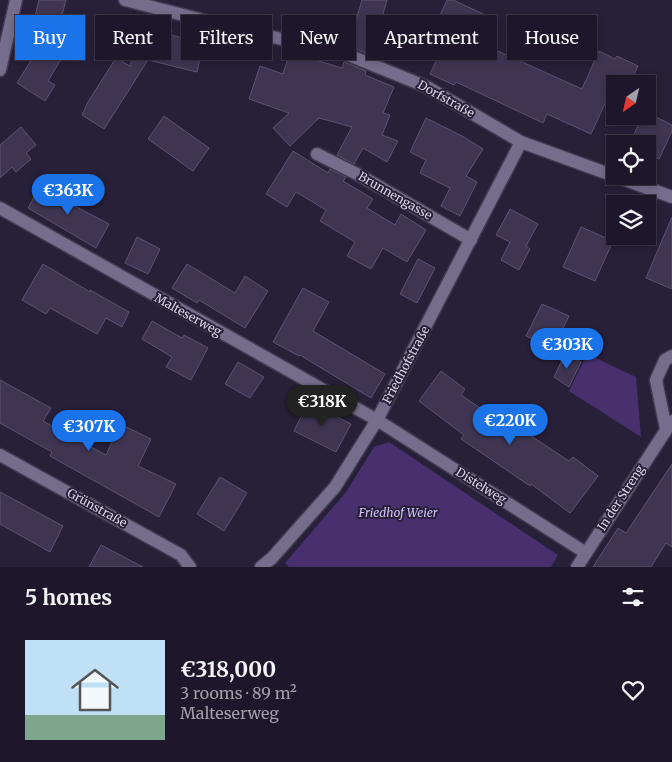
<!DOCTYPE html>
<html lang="en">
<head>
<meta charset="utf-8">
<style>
	body { margin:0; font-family:Merriweather,serif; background:#262033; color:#f1f3f6; height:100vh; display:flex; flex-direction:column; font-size:19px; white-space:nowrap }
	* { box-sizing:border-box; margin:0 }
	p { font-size:16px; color:#a19fa9 }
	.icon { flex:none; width:28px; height:28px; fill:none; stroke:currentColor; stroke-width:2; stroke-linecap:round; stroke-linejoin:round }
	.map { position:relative; height:567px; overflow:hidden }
	.side { display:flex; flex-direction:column; background:#1e172b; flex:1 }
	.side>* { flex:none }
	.banner { position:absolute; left:15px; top:15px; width:642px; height:45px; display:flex; gap:10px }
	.needle { width:32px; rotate:214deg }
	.buttons { position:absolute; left:606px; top:75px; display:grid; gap:10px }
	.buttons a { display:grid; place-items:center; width:50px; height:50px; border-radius:0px; background:#1e172b; box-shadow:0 2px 8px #0003,0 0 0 1px #3c3647; font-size:25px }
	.price { position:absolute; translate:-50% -42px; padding:0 11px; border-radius:18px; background:#1a73e8; color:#fff; font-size:16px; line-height:32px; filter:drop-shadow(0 1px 2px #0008) }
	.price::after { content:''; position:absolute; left:50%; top:30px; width:15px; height:11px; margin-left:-8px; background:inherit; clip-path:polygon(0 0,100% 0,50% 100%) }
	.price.on { background:#222; color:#fff }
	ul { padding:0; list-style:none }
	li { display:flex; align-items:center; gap:15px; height:125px; padding:0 25px }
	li+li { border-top:1px solid #3c3647 }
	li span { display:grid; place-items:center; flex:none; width:140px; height:100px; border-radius:0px; color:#555 }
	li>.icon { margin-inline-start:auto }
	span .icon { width:60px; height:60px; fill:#fffc; stroke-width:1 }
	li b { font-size:21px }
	h2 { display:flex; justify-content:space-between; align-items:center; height:60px; padding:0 25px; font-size:21px }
	.pill { padding:0 18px; border-radius:0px; background:#1e172b; box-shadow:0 2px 8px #0003,0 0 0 1px #3c3647; font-size:18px; line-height:45px }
	.pill.on { background:#1a73e8; color:#fff }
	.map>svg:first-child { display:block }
	.green { fill:#482f6e }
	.building { fill:#3f3552; stroke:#5d5372 }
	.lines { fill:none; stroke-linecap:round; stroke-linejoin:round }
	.minor-casing { stroke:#41394f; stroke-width:15 }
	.minor { stroke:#766c8b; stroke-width:12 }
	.labels { text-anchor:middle; stroke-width:4; stroke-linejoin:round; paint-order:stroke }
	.street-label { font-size:12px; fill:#d8d3e5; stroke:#281f39 }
	.park-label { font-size:12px; font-style:italic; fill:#d3c1fa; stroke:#281f39 }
</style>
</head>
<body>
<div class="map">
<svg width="672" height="567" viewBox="0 0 672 567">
	<rect width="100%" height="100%" fill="#281f39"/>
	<!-- green -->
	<g class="green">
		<polygon points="587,354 636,377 641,437 569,391"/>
		<polygon points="389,442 558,555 551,567 289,567 285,563 346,492 374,447"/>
	</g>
	<!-- building -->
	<g class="building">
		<polygon points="39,0 66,0 59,27 34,20"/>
		<polygon points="362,0 387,0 371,55 348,46"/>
		<polygon points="447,0 453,0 492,18 480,43 582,89 599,51 615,59 617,56 638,66 630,84 614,84 591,134 547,114 543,123 456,82 454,85 430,74 450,31 436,24"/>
		<polygon points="142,15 167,22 165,28 172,30 171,35 203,43 197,72 148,60 104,129 82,115 88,102 116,58 130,66"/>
		<polygon points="40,46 61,59 48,81 55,85 45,101 17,83"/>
		<polygon points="290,52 342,68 344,62 366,71 365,75 394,87 383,113 390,115 382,135 398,141 387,162 363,148 354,164 337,155 352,127 319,118 290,146 273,128 289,113 249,99 260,66 283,74"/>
		<polygon points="648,113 672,125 672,131 659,159 648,154 648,144 630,144 642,116 648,116"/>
		<polygon points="164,116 209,148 193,171 148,139"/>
		<polygon points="426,118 462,136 483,149 466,176 477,182 460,216 441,206 450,188 420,173 426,160 410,152"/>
		<polygon points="21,127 36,145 26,153 31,159 16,172 12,167 0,178 0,145"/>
		<polygon points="293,151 328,173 330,169 346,177 343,181 373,199 367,208 395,225 401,214 426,230 407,262 383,248 371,269 347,256 355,242 320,221 326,210 296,192 287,207 266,194"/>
		<polygon points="42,183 65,196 63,200 109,224 96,248 28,208"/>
		<polygon points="510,209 538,224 526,246 530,249 519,270 501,260 510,242 496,235"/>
		<polygon points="672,217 672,289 646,278"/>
		<polygon points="581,227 613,241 595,281 563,267"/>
		<polygon points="137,237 160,249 148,274 125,263"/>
		<polygon points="418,259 435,268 417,303 400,294"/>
		<polygon points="43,264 90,292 90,290 129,312 122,327 106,318 97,334 50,308 46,314 22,300"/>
		<polygon points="187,264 235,293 245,276 268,291 245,328 199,300 197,303 172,288"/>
		<polygon points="303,288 329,302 313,331 385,374 371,398 300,355 299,356 273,342"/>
		<polygon points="542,304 569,316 553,348 526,336"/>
		<polygon points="152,321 182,338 184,335 208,348 191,380 166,367 172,357 142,339"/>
		<polygon points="565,354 581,362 569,387 554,377"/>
		<polygon points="238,362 264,377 250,398 225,384"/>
		<polygon points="441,371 465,389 461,395 519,434 522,430 569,461 573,457 598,476 570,513 531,484 530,486 461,439 464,435 419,401"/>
		<polygon points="0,380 51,408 43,421 106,455 120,424 151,439 138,466 176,484 159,517 50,456 52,452 0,423"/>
		<polygon points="308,402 351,424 336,452 294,431"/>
		<polygon points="672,464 672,547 666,543 651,567 593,567 618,528 626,533"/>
		<polygon points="220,477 247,493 224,531 197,514"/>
		<polygon points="0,492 63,526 50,552 0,524"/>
		<polygon points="101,545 143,567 89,567"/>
	</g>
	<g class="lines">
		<defs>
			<g id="minor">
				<polyline points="125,0 245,31 341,52 427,87 521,142 672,197"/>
				<polyline points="0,70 16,0"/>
				<polyline points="317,154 359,175 471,240"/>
				<polyline points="0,208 377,420 586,553"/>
				<polyline points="666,429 656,380 665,360 672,356"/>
				<polyline points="0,455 181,555 190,567"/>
				<polyline points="261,567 272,558 335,487 377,420 521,142"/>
				<polyline points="577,567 672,421"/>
			</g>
		</defs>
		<!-- minor casing -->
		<use href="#minor" class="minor-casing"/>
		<!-- minor -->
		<use href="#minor" class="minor"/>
	</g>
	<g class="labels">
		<!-- street labels -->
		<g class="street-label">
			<text transform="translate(446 99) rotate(29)" y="4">Dorfstraße</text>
			<text transform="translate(395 196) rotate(30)" y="4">Brunnengasse</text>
			<text transform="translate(188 315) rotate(29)" y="4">Malteserweg</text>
			<text transform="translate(406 365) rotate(-62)" y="4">Friedhofstraße</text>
			<text transform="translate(481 486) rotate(32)" y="4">Distelweg</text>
			<text transform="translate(621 498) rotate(-57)" y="4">In der Streng</text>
			<text transform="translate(97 508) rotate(29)" y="4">Grünstraße</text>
		</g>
		<!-- park labels -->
		<g class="park-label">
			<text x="398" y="517">Friedhof Weier</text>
		</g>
	</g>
</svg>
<div class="buttons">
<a><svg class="needle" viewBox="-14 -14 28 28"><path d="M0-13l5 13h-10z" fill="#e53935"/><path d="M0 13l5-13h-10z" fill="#a19fa9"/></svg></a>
<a><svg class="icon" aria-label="locate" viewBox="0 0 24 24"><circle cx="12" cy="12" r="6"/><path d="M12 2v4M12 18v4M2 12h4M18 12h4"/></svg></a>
<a><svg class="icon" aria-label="layers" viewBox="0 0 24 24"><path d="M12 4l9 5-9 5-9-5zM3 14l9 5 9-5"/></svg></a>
</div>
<b class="price" style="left:68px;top:216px">€363K</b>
<b class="price" style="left:567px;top:370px">€303K</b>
<b class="price on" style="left:322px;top:427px">€318K</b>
<b class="price" style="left:510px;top:446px">€220K</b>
<b class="price" style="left:89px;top:452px">€307K</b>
<div class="banner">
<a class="pill on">Buy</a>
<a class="pill">Rent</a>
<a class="pill">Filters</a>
<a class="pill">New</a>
<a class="pill">Apartment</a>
<a class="pill">House</a>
</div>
</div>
<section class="side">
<h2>5 homes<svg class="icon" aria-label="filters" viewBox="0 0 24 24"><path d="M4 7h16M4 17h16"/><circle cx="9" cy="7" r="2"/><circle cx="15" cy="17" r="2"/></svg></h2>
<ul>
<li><span style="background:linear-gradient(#bfe0f5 75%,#7fa58c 0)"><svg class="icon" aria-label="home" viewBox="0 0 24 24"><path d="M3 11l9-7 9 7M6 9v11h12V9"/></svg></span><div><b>€318,000</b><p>3 rooms · 89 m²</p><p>Malteserweg</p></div><svg class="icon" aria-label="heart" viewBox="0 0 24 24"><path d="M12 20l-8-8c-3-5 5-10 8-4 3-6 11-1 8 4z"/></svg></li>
</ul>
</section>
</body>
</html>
